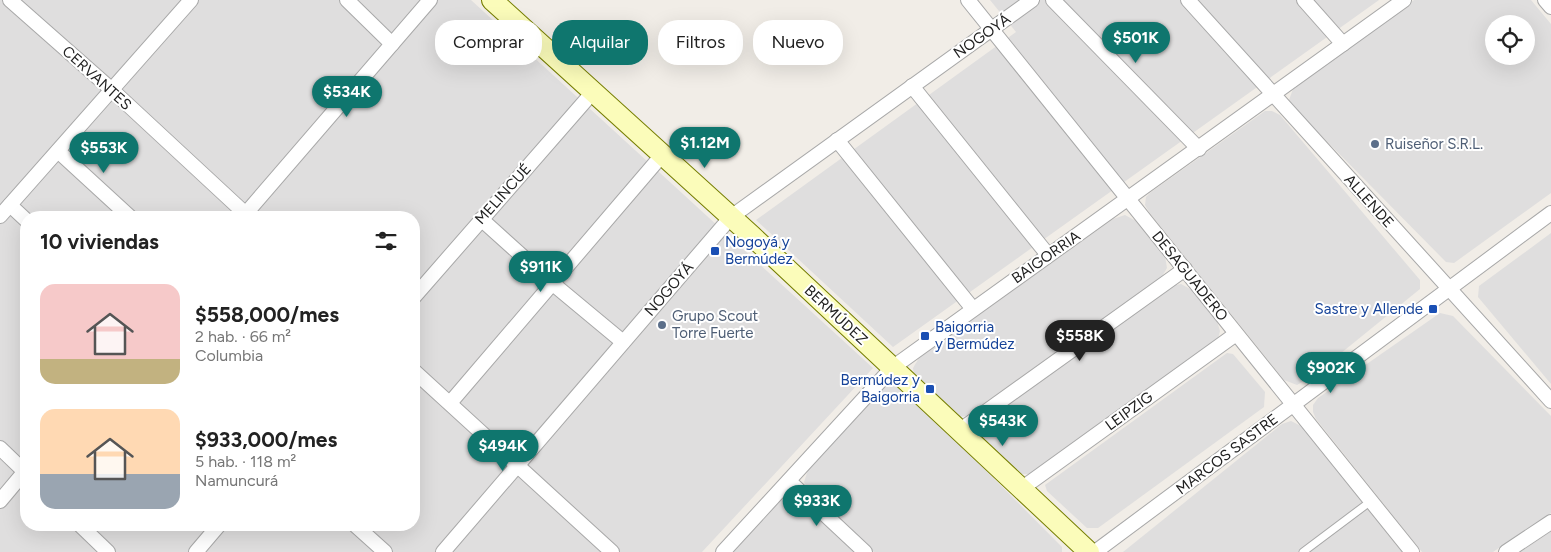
<!DOCTYPE html>
<html lang="es">
<head>
<meta charset="utf-8">
<style>
	body { margin:0; font-family:Figtree,sans-serif; background:#f6f6f6; color:#222; height:100vh; display:flex; flex-direction:column; font-size:19px; white-space:nowrap }
	* { box-sizing:border-box; margin:0 }
	p { font-size:16px; color:#767676 }
	.icon { flex:none; width:28px; height:28px; fill:none; stroke:currentColor; stroke-width:2; stroke-linecap:round; stroke-linejoin:round }
	.map { position:relative; flex:1; overflow:hidden }
	.details { position:absolute; left:20px; top:211px; width:400px; height:320px; display:flex; flex-direction:column; background:#fff; border-radius:20px; box-shadow:0 5px 20px #0002 }
	.details>* { flex:none }
	.hud { position:absolute; left:435px; top:20px; width:475px; height:45px; display:flex; gap:10px }
	.buttons { position:absolute; left:1485px; top:15px; display:grid; gap:10px }
	.buttons a { display:grid; place-items:center; width:50px; height:50px; border-radius:50%; background:#fff; box-shadow:0 5px 20px #0002; font-size:25px }
	.price { position:absolute; translate:-50% -42px; padding:0 11px; border-radius:18px; background:#0f766e; color:#fff; font-size:16px; line-height:32px; filter:drop-shadow(0 1px 2px #0008) }
	.price::after { content:''; position:absolute; left:50%; top:30px; width:15px; height:11px; margin-left:-8px; background:inherit; clip-path:polygon(0 0,100% 0,50% 100%) }
	.price.active { background:#222; color:#fff }
	ul { padding:0; list-style:none }
	li { display:flex; align-items:center; gap:15px; height:125px; padding:0 20px }
	li span { display:grid; place-items:center; flex:none; width:140px; height:100px; border-radius:15px; color:#555 }
	li>.icon { margin-inline-start:auto }
	span .icon { width:60px; height:60px; fill:#fffc; stroke-width:1 }
	li b { font-size:21px }
	h2 { display:flex; justify-content:space-between; align-items:center; height:60px; padding:0 20px; font-size:21px }
	.tag { padding:0 18px; border-radius:20px; background:#fff; box-shadow:0 5px 20px #0002; font-size:18px; line-height:45px }
	.tag.active { background:#0f766e; color:#fff }
	.map>svg:first-child { display:block }
	.residential { fill:#dfdede; fill-rule:evenodd }
	.lines { fill:none; stroke-linecap:round; stroke-linejoin:round }
	.lane-casing { stroke:#a8a8a8; stroke-width:9 }
	.street-casing { stroke:#a8a8a8; stroke-width:16 }
	.secondary-casing { stroke:#767e01; stroke-width:22 }
	.lane { stroke:#fff; stroke-width:7 }
	.street { stroke:#fff; stroke-width:14 }
	.secondary { stroke:#fbfcba; stroke-width:20 }
	.service-dot { fill:#5c6f8a; stroke:#fff; stroke-width:2 }
	.transit-dot { fill:#1a4fb4; stroke:#fff; stroke-width:2 }
	.labels { text-anchor:middle; stroke-width:4; stroke-linejoin:round; paint-order:stroke }
	.street-label { font-size:15px; fill:#212121; stroke:#fff }
	.service-label { font-size:15px; fill:#4e5e75; stroke:#fff; text-anchor:start }
	.transit-label { font-size:15px; fill:#164399; stroke:#fff; text-anchor:start }
</style>
</head>
<body>
<div class="map">
<svg width="1551" height="552" viewBox="0 0 1551 552">
	<rect width="100%" height="100%" fill="#f1ede7"/>
	<!-- residential -->
	<g class="residential">
		<path d="M0 0H471L873 368 702 552H0ZM26 218H414V525H26Z"/>
		<polygon points="990,0 1379,0 893,347 756,220 1016,32"/>
		<path d="M1414 0H1531L1551 24V193L1454 263 1446 262 1292 106 1289 100 1293 89ZM1494 24H1526V56H1494Z"/>
		<polygon points="1265,111 1272,111 1280,115 1420,280 1420,289 1314,375 1297,385 1284,380 1149,212 1145,205 1146,197 1151,192"/>
		<polygon points="1125,215 1136,221 1165,256 1167,268 1161,278 966,416 959,417 914,376 913,368 919,358 1113,219"/>
		<polygon points="1551,233 1551,384 1478,297 1479,286"/>
		<polygon points="1181,284 1192,290 1217,321 1220,331 1218,339 1030,474 1018,474 979,438 980,424 1171,286"/>
		<polygon points="1440,313 1453,316 1551,416 1551,513 1493,552 1422,552 1316,419 1313,412 1313,405 1318,398"/>
		<polygon points="1227,353 1233,354 1265,392 1264,407 1098,528 1087,528 1047,491 1045,485"/>
		<polygon points="896,384 904,388 1062,547 1062,552 874,552 808,490 804,482 808,470 883,388"/>
		<polygon points="1291,421 1303,427 1402,552 1123,552 1282,424"/>
		<polygon points="791,495 797,496 857,552 732,552 780,500"/>
		<polygon points="1551,531 1551,552 1520,552"/>
	</g>
	<g class="lines">
		<defs>
			<polyline id="lane" points="1303,552 1371,501"/>
			<g id="street">
				<polyline points="10,0 112,90 250,218"/>
				<polyline points="347,0 392,44"/>
				<polyline points="968,0 1412,552"/>
				<polyline points="1053,0 1199,149"/>
				<polyline points="1188,0 1551,401"/>
				<polyline points="1304,0 1343,44"/>
				<polyline points="1545,0 1551,7"/>
				<polyline points="912,86 1048,255"/>
				<polyline points="837,140 973,309"/>
				<polyline points="58,151 131,218"/>
				<polyline points="10,205 26,220"/>
				<polyline points="0,216 191,0"/>
				<polyline points="242,218 430,0"/>
				<polyline points="481,219 552,283 623,342"/>
				<polyline points="414,297 593,92"/>
				<polyline points="414,371 612,552"/>
				<polyline points="450,403 663,154"/>
				<polyline points="959,431 1185,269"/>
				<polyline points="0,448 26,473"/>
				<polyline points="789,481 865,552"/>
				<polyline points="1021,489 1236,334"/>
				<polyline points="0,501 26,470"/>
				<polyline points="80,525 108,552"/>
				<polyline points="355,525 385,552"/>
				<polyline points="196,552 219,525"/>
				<polyline points="443,552 731,217 1032,0"/>
				<polyline points="723,552 892,368 1404,0"/>
				<polyline points="1095,552 1551,213"/>
				<polyline points="1506,552 1551,522"/>
			</g>
			<polyline id="secondary" points="492,0 752,236 1089,552"/>
		</defs>
		<!-- lane casing -->
		<use href="#lane" class="lane-casing"/>
		<!-- street casing -->
		<use href="#street" class="street-casing"/>
		<!-- secondary casing -->
		<use href="#secondary" class="secondary-casing"/>
		<!-- lane -->
		<use href="#lane" class="lane"/>
		<!-- street -->
		<use href="#street" class="street"/>
		<!-- secondary -->
		<use href="#secondary" class="secondary"/>
	</g>
	<!-- markers -->
	<g class="service-dot">
		<circle cx="1375" cy="144" r="5"/>
		<circle cx="662" cy="325" r="5"/>
	</g>
	<g class="transit-dot">
		<rect x="710" y="246" width="10" height="10" rx="2.5"/>
		<rect x="1428" y="304" width="10" height="10" rx="2.5"/>
		<rect x="920" y="331" width="10" height="10" rx="2.5"/>
		<rect x="925" y="384" width="10" height="10" rx="2.5"/>
	</g>
	<g class="labels">
		<!-- street labels -->
		<g class="street-label">
			<text transform="translate(982 36) rotate(-35)" y="5">NOGOYÁ</text>
			<text transform="translate(97 78) rotate(42)" y="5">CERVANTES</text>
			<text transform="translate(503 194) rotate(-48)" y="5">MELINCUÉ</text>
			<text transform="translate(1369 201) rotate(48)" y="5">ALLENDE</text>
			<text transform="translate(1046 257) rotate(-35)" y="5">BAIGORRIA</text>
			<text transform="translate(1190 276) rotate(51)" y="5">DESAGUADERO</text>
			<text transform="translate(669 289) rotate(-49)" y="5">NOGOYÁ</text>
			<text transform="translate(836 315) rotate(43)" y="5">BERMÚDEZ</text>
			<text transform="translate(1129 411) rotate(-36)" y="5">LEIPZIG</text>
			<text transform="translate(1227 454) rotate(-37)" y="5">MARCOS SASTRE</text>
		</g>
		<!-- service labels -->
		<g class="service-label">
			<text x="1385" y="149">Ruiseñor S.R.L.</text>
			<text x="672" y="321">Grupo Scout<tspan x="672" dy="17">Torre Fuerte</tspan></text>
		</g>
		<!-- transit labels -->
		<g class="transit-label">
			<text x="725" y="247">Nogoyá y<tspan x="725" dy="17">Bermúdez</tspan></text>
			<text x="1423" y="314" text-anchor="end">Sastre y Allende</text>
			<text x="935" y="332">Baigorria<tspan x="935" dy="17">y Bermúdez</tspan></text>
			<text x="920" y="385" text-anchor="end">Bermúdez y<tspan x="920" dy="17">Baigorria</tspan></text>
		</g>
	</g>
</svg>
<div class="buttons">
<a><svg class="icon" aria-label="locate" viewBox="0 0 24 24"><circle cx="12" cy="12" r="6"/><path d="M12 2v4M12 18v4M2 12h4M18 12h4"/></svg></a>
</div>
<b class="price" style="left:1136px;top:64px">$501K</b>
<b class="price" style="left:347px;top:118px">$534K</b>
<b class="price" style="left:705px;top:169px">$1.12M</b>
<b class="price" style="left:104px;top:174px">$553K</b>
<b class="price" style="left:541px;top:293px">$911K</b>
<b class="price active" style="left:1080px;top:362px">$558K</b>
<b class="price" style="left:1331px;top:394px">$902K</b>
<b class="price" style="left:1003px;top:447px">$543K</b>
<b class="price" style="left:503px;top:472px">$494K</b>
<b class="price" style="left:817px;top:527px">$933K</b>
<div class="hud">
<a class="tag">Comprar</a>
<a class="tag active">Alquilar</a>
<a class="tag">Filtros</a>
<a class="tag">Nuevo</a>
</div>
<section class="details">
<h2>10 viviendas<svg class="icon" aria-label="filters" viewBox="0 0 24 24"><path d="M4 7h16M4 17h16"/><circle cx="9" cy="7" r="2"/><circle cx="15" cy="17" r="2"/></svg></h2>
<ul>
<li><span style="background:linear-gradient(#f6c9c9 75%,#c2b280 0)"><svg class="icon" aria-label="home" viewBox="0 0 24 24"><path d="M3 11l9-7 9 7M6 9v11h12V9"/></svg></span><div><b>$558,000/mes</b><p>2 hab. · 66 m²</p><p>Columbia</p></div></li>
<li><span style="background:linear-gradient(#ffd9b3 65%,#9aa5b1 0)"><svg class="icon" aria-label="home" viewBox="0 0 24 24"><path d="M3 11l9-7 9 7M6 9v11h12V9"/></svg></span><div><b>$933,000/mes</b><p>5 hab. · 118 m²</p><p>Namuncurá</p></div></li>
</ul>
</section>
</div>
</body>
</html>
